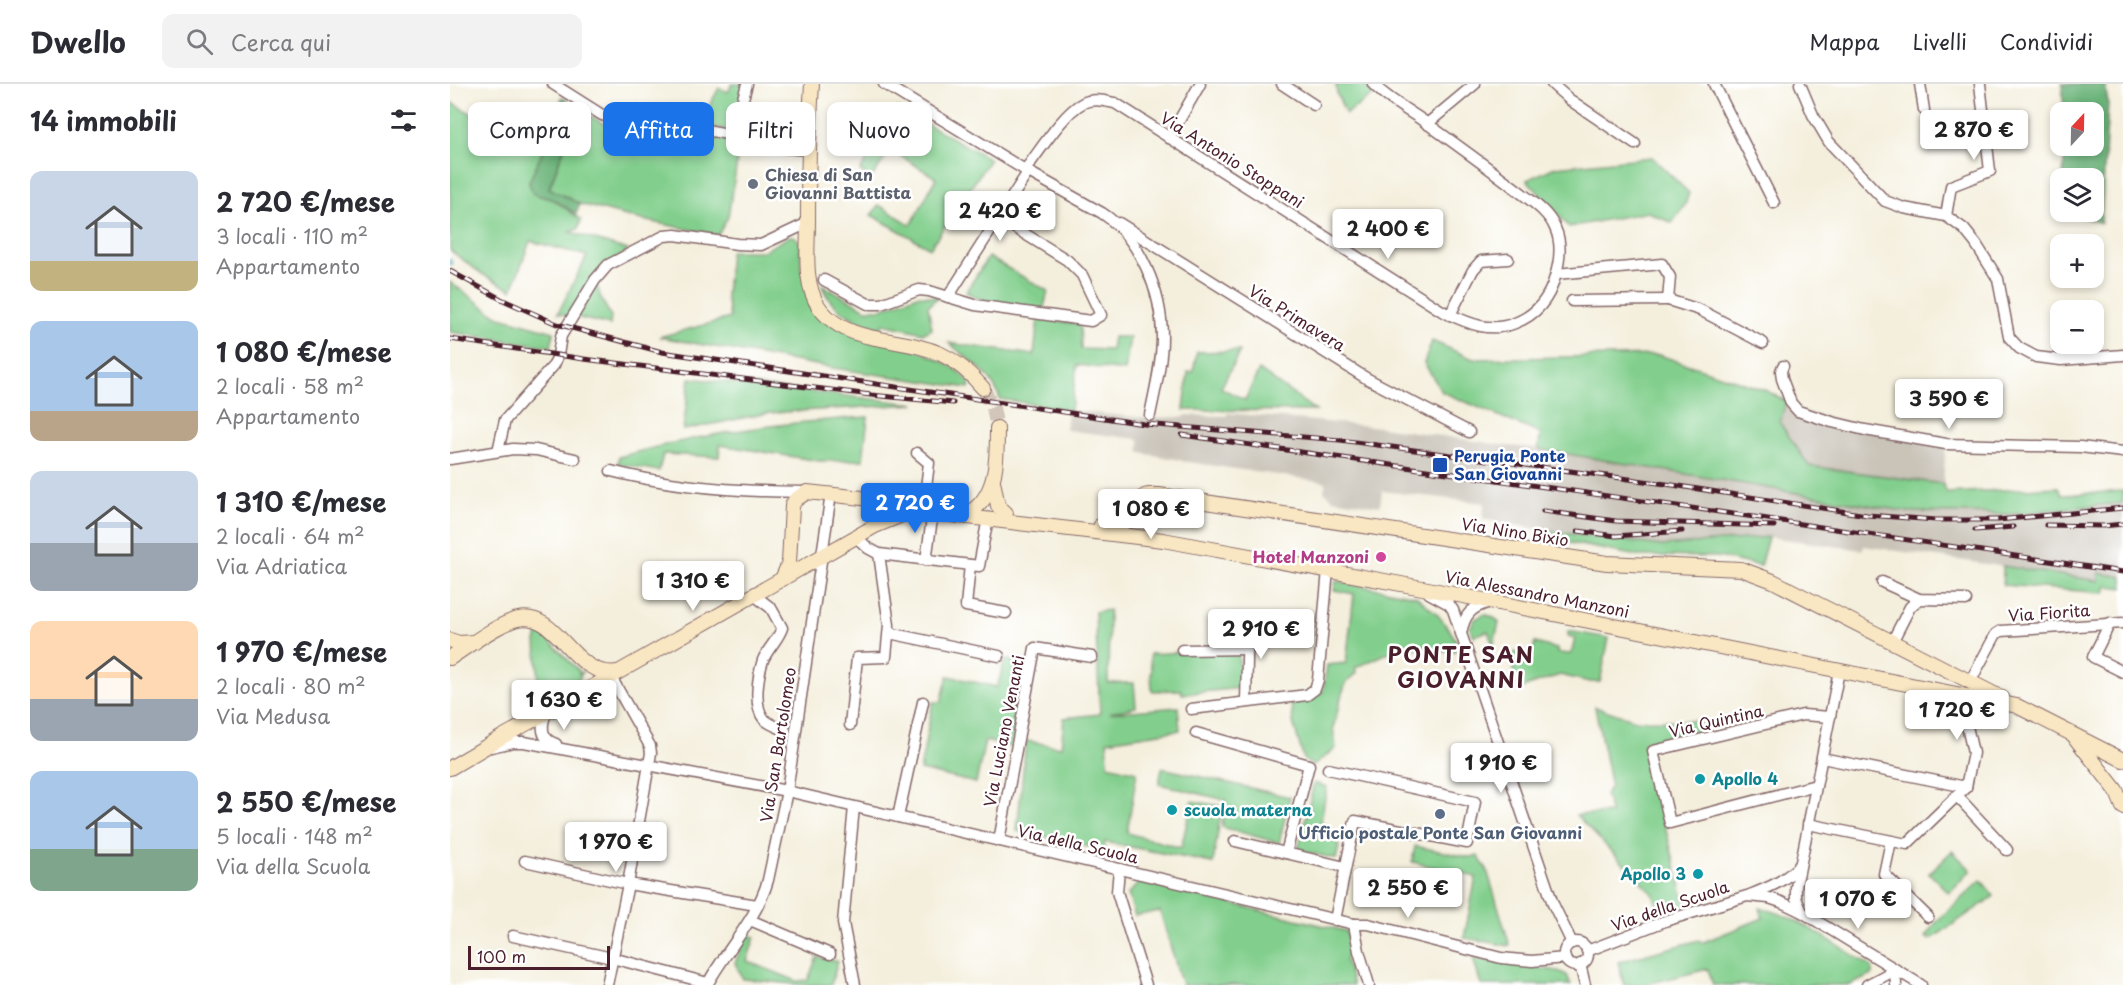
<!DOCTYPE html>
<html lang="it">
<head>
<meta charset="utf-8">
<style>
	body { margin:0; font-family:"Playpen Sans",sans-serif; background:#f2f2f3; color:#2b2b33; height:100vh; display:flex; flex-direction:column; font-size:22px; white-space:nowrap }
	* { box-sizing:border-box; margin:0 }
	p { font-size:20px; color:#7c7c81 }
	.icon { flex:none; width:33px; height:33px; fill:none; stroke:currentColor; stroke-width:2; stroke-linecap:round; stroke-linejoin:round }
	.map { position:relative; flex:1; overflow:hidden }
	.panel { display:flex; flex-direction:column; background:#fff; width:450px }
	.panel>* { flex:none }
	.hud { position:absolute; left:18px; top:18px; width:570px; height:54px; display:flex; gap:12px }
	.needle { width:39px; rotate:22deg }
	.controls { position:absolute; left:1600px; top:18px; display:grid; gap:12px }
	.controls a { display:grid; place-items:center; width:54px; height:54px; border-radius:12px; background:#fff; box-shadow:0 3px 9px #0003; font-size:30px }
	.scale { position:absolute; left:18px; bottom:15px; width:142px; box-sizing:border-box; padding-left:6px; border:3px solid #4a1f2b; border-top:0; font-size:16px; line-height:21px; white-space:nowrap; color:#4a1f2b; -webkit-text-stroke:4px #fff; paint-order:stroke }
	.price { position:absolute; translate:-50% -51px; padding:0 14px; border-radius:6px; background:#fff; color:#222; font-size:20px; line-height:39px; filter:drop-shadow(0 2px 3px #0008) }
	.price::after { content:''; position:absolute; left:50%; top:36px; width:18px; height:14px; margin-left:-9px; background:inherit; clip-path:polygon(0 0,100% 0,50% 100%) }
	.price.active { background:#1a73e8; color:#fff }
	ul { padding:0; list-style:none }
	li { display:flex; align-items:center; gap:18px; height:150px; padding:0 30px }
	li span { display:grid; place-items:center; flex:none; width:168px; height:120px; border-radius:12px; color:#555 }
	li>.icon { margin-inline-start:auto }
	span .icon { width:72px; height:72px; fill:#fffc; stroke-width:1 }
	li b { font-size:26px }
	h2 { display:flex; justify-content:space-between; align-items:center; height:72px; padding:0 30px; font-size:26px }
	.tag { padding:0 21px; border-radius:12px; background:#fff; box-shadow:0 3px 9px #0003; font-size:21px; line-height:54px }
	.tag.active { background:#1a73e8; color:#fff }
	header { display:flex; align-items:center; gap:36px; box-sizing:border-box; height:84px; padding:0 30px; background:#fff; border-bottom:2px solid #e1e1e2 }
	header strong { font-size:28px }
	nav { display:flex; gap:33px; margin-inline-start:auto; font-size:21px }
	.search { width:420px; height:54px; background:#f2f2f3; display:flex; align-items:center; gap:15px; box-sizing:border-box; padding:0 21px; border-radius:12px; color:#7c7c81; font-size:22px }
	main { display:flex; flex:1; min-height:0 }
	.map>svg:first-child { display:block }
	.industrial { fill:#c9c3b8 }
	.green { fill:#82cf8d; stroke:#66775c; stroke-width:1.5 }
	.forest { fill:#69b278; stroke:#5a6852; stroke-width:1.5 }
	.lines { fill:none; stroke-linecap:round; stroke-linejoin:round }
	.stream { stroke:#41a9c1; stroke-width:3 }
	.secondary-tunnel { stroke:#d2c5b9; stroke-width:14; stroke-dasharray:14 7; stroke-linecap:butt }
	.street-casing { stroke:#866869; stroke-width:13 }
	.secondary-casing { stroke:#866869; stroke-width:16 }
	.street { stroke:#fff; stroke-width:10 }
	.secondary { stroke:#f9e7c3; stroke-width:14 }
	.rail-casing { stroke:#4a1f2b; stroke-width:5 }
	.rail { stroke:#fff; stroke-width:3; stroke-dasharray:9; stroke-linecap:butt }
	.worship-dot { fill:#6b7280; stroke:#fff; stroke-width:2 }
	.transit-dot { fill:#1a4fb4; stroke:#fff; stroke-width:2 }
	.hotel-dot { fill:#d1479c; stroke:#fff; stroke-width:2 }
	.culture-dot { fill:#0f9aa8; stroke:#fff; stroke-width:2 }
	.service-dot { fill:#5c6f8a; stroke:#fff; stroke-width:2 }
	.labels { text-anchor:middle; stroke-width:5; stroke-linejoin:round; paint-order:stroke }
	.street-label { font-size:16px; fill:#4a1f2b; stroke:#fff }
	.worship-label { font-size:16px; font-weight:bold; fill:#5b616d; stroke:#fff; text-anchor:start }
	.transit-label { font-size:16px; font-weight:bold; fill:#164399; stroke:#fff; text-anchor:start }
	.hotel-label { font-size:16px; font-weight:bold; fill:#b23c85; stroke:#fff; text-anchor:end }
	.culture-label { font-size:16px; font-weight:bold; fill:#0d838f; stroke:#fff; text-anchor:start }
	.service-label { font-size:16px; font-weight:bold; fill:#4e5e75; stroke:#fff }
	.district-label { font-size:22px; font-weight:bold; letter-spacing:1.5px; fill:#4a1f2b; stroke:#fff }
</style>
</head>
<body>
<header>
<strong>Dwello</strong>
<div class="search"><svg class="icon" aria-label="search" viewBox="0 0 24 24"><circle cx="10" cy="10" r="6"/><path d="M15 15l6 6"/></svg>Cerca qui</div>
<nav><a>Mappa</a><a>Livelli</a><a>Condividi</a></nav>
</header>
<main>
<section class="panel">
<h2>14 immobili<svg class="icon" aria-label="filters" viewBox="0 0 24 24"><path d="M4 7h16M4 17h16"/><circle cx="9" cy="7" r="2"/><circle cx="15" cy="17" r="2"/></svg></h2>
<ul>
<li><span style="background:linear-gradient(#c9d6e8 75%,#c2b280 0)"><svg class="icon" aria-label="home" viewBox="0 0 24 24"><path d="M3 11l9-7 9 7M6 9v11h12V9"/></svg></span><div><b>2 720 €/mese</b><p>3 locali · 110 m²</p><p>Appartamento</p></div></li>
<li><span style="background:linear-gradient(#a9c7e8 75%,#b9a48a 0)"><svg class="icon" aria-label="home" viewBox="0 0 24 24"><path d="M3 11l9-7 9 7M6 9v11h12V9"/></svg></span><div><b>1 080 €/mese</b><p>2 locali · 58 m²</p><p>Appartamento</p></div></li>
<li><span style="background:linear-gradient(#c9d6e8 60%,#9aa5b1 0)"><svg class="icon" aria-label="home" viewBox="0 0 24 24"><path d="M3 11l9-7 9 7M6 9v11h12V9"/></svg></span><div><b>1 310 €/mese</b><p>2 locali · 64 m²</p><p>Via Adriatica</p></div></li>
<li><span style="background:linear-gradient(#ffd9b3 65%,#9aa5b1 0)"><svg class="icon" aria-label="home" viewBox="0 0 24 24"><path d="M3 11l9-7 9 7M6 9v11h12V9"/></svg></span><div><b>1 970 €/mese</b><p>2 locali · 80 m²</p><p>Via Medusa</p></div></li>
<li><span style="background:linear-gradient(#a9c7e8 65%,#7fa58c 0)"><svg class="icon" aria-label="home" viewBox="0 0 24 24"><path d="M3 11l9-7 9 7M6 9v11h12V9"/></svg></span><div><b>2 550 €/mese</b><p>5 locali · 148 m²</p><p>Via della Scuola</p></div></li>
</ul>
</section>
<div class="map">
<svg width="1673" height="901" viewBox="0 0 1673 901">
	<rect width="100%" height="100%" fill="#fff"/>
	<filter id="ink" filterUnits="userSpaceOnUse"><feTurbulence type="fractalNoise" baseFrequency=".0167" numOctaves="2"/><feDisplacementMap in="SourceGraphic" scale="12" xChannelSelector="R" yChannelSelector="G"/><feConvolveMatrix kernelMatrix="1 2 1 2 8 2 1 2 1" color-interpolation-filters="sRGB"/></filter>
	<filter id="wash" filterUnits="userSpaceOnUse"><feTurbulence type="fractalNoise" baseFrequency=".008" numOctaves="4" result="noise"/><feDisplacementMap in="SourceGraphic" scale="24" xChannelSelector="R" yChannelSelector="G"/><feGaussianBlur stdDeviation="1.35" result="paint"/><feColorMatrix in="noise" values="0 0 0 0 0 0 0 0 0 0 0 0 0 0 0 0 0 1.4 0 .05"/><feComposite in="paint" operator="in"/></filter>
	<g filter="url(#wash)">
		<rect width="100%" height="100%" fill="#f4efdd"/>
		<!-- industrial -->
		<polygon class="industrial" points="982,257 1023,275 1209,271 1315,306 1334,316 1348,327 1496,360 1493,400 1497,409 1608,403 1612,411 1673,407 1673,493 1649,489 1649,497 1414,462 1413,466 1318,453 1212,462 1092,446 1033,435 1034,419 932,407 930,422 883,415 874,407 876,398 731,377 731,376 691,369 689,367 690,357 687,355 616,346 618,326 694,334 735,333 735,331 777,332 777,329 931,343 1058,362 1088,364 1091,350 992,308 974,279"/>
		<!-- green -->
		<g class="green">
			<polygon points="282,0 295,0 281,46 249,41 269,4 278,8"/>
			<polygon points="886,0 915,0 923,11 896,30 887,10"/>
			<polygon points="0,18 93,68 79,98 83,110 104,116 131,136 128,145 120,148 178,166 145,192 150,212 161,233 160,241 108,229 137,172 80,157 62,206 32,190 0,166"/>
			<polygon points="448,24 540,75 480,164 421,131 429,121 461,141 486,94 441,66 421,94 410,87"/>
			<polygon points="129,25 152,39 278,55 287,78 278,133 268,151 192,136 130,120 99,105"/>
			<polygon points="1202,73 1239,109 1235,121 1222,139 1198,128 1119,143 1077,96 1105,83"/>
			<path d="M340 152H344L350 158 351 185 373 234C405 245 506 272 520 300L519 304 383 284 209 253 280 234 276 213 280 167H314Z"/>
			<polygon points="538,173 598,207 593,227 529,215 516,208"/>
			<polygon points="0,198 47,232 104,248 101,263 0,248"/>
			<path d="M372 201 416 225H431L468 211 488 213 478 222 482 245 474 249 433 240 431 244C408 239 380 226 372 201Z"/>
			<path d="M588 235 630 240 631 265 661 266 663 253H680L675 287 627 281 621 326 550 315C541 288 519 276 499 259L584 271Z"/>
			<polygon points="982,257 1023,275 1209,271 1315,306 1336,317 1330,339 1359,382 1493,400 1497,409 1608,403 1612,411 1673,407 1673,419 1558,430 1459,428 1088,365 1091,350 992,308 974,279"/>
			<polygon points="790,267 771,304 795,316 809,286 866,327 734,326 738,288 743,288 747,268"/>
			<polygon points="240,294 465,320 318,329 233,346"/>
			<path d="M418 333 413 376 369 377 270 361 269 373 213 370 209 387 168 380 169 373C251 349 333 338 418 333Z"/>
			<polygon points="1092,446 1212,462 1318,453 1310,482 1269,473 1188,472 1094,454"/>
			<polygon points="1553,482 1649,497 1649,489 1673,493 1673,504 1657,502 1655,509 1553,501"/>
			<polygon points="886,497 966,512 987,530 999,545 1006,556 1007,564 1003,568 953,562 905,584 907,589 896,599 892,610 883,644 886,664 863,682 854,676 843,638 841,619 873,608 877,581 896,579 904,510 884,506"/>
			<polygon points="659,526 658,599 684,599 686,623 659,629 728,623 730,646 657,657 658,681 687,688 677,749 731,764 742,717 772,722 763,779 655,758 654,766 567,747 576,657 611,663 614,634 650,630 645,528"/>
			<polygon points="1035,530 1046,535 1049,539 1043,562 1038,547 1024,552 1020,544 1025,535"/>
			<polygon points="89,546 128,586 130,591 133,586 128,598 95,619 90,618 86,558"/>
			<polygon points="1118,547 1159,554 1150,598 1140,598 1110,591 1069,605 1059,569 1082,568 1085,559 1107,565 1107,569 1121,570 1125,554 1118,552"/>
			<polygon points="788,565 791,604 732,610 731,606 702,607 700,570"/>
			<polygon points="555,576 577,578 561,663 535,657 526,699 470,686 483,618 491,618 498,592 547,603"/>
			<polygon points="1145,623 1186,636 1248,637 1254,647 1193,659 1236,822 1209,826 1203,810 1126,731 1161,729 1155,710 1161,703"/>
			<polygon points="712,684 840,713 829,759 772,743 775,716 709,700"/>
			<polygon points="864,699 877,703 871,736 889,762 886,775 848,766"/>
			<polygon points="965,762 1018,773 1028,772 1037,786 1060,862 1014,854 1026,793 962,778"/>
			<polygon points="1502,767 1521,786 1499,809 1479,789"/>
			<polygon points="1531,796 1544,812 1480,856 1476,853 1487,837"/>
			<polygon points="690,798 896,847 903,872 895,875 903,901 732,901 710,827 685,832 678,810"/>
			<path d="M1310 824C1348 831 1388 863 1422 883V891L1400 901H1263L1258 885 1193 901H1174L1168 878 1249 856 1251 859 1313 834Z"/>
			<polygon points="297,850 305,853 297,877 347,897 358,896 367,873 388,877 381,901 354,901 293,895 285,879"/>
			<polygon points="1023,874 1108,887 1117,891 1121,901 1031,901"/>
		</g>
		<!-- forest -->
		<g class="forest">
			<polygon points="1612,0 1655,0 1658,19 1651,139 1615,128 1644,128 1644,94 1613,94 1615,62 1644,62 1644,28 1614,28"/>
			<polygon points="112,13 129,25 99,104 130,120 126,130 104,116 83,110 79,98 105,39"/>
		</g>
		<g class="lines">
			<!-- stream -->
			<polyline class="stream" points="0,176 1,180"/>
		</g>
	</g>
	<g filter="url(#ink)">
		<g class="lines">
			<!-- secondary-tunnel -->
			<polyline class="secondary-tunnel" points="533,304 543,324 547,344"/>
			<defs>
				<g id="street">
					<polyline points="103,0 152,31 165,35 214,38 283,51 326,63 358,66"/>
					<path d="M434 0 575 86 652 129C690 154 712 208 712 253 712 279 705 306 700 331"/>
					<polyline points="832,0 864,21"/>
					<polyline points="1102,0 1120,16 1185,60"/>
					<polyline points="1264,0 1324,119"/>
					<polyline points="1350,0 1363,31 1379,58 1435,117 1454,124 1496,132 1514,145 1526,160 1548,195 1559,253 1569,264 1586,273 1611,276 1673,271"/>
					<polyline points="1470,0 1474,26"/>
					<polyline points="977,40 1025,0"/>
					<polyline points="283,51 297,0"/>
					<polyline points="719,54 750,0"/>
					<path d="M575 86C589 68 614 28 633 19 643 14 654 17 665 19L992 227C1016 238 1038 250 1065 239 1086 231 1099 215 1105 193 1110 177 1112 159 1105 144 1099 129 1083 118 1070 108 1039 84 1007 61 975 38 958 26 937 15 923 0"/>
					<polyline points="1496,132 1501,102 1540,87 1530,0"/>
					<polyline points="669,139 916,294 1019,348"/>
					<polyline points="1106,190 1212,180 1220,193 1218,216 1250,226 1313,259"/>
					<polyline points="374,196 418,220 431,220 469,206 479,207 525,221 641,237 651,231 632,191 617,176 549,134"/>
					<polyline points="498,213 578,88"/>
					<polyline points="1122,217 1218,216"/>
					<polyline points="1000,231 1023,186 1031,177 1058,175"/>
					<polyline points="1333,282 1331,287 1332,295 1341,319 1348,327 1382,338 1415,346 1496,360 1630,363 1673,368"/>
					<polyline points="48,367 55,336 104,281 108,271 111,252 145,196 158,181 214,152 225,151 287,160 311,161 358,139"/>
					<polyline points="467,369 479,379 474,420"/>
					<polyline points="0,375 63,365 86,366 125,375"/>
					<path d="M161 387C223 403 293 408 357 408"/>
					<polyline points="429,470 529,482 538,434"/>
					<polyline points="476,476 483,428"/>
					<polyline points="520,481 516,522 556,529"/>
					<polyline points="1432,498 1469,515 1516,516"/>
					<polyline points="979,509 999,520 1003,526 1103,820 1122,859"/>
					<path d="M304 511 321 524 332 544C328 556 318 564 313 576 308 592 303 622 314 635 320 641 328 643 335 646"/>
					<polyline points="1660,539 1643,573 1673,588"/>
					<polyline points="439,549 549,572"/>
					<path d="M1011 549C1015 529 1022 523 1041 518"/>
					<polyline points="1442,558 1460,523 1469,515"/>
					<polyline points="732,566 797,565"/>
					<polyline points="1520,598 1546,550 1551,547 1673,539"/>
					<polyline points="1510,611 1523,669 1516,703"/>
					<polyline points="796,618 798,534"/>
					<polyline points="741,625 857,611 865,605 868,596 878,486"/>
					<path d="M96 629C91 642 90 655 106 660"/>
					<polyline points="400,641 407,574 436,573 439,541 429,470 418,464 406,453"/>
					<polyline points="746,649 859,681 836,769"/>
					<polyline points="41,663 63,658 74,658 337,707 904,840 918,840 1051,874 1082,877 1115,874"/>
					<polyline points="1372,674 1516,703"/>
					<polyline points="878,685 1025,718 1017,759 905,737 885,836"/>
					<polyline points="1366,701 1220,739 1203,667 1353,631 1380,633"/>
					<polyline points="1507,712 1557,766"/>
					<polyline points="404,723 393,839 405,901"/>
					<polyline points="448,733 473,618"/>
					<polyline points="1358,740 1457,760 1516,703"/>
					<polyline points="549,757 585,564 642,573"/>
					<polyline points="785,757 895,783"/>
					<polyline points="1441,757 1434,790 1478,833"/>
					<polyline points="75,777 178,800 307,821"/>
					<polyline points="669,785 667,808 696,901"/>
					<path d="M1300 811C1320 803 1335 797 1350 781"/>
					<polyline points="1352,828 1346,814 1346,803 1389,587"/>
					<polyline points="300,836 380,870"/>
					<polyline points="904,840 909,867 919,901"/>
					<polyline points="63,852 162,874 258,899"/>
					<circle cx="1126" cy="870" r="12"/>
					<polyline points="1137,867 1215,837 1297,812 1319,814 1331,818 1352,828 1471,901"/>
					<polyline points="1130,880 1135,901"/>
					<polyline points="157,901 178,800 201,669 200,662 161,593"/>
					<path d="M257 901C276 866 307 835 318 796L337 707 381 410"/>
					<polyline points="1417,901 1445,886 1446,901"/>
				</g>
				<g id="secondary">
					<path d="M362 0C359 46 358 92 358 138 358 165 353 200 369 223 381 240 401 249 420 253 472 264 496 261 533 304"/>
					<polyline points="543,397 548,422 556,429"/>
					<path d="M523 426C548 408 547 371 547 344"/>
					<path d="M651 441C663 441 680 441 685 429 688 423 688 415 695 412 699 410 705 411 709 411L1157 479 1291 485 1323 497 1552 614"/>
					<polyline points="332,495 339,479 342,422 345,416 357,408 477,421"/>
					<polyline points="0,556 9,559 25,558"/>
					<path d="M0 574C17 563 49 539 68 535 109 526 122 595 168 588"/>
					<polyline points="1626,655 1666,706 1673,723"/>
					<polyline points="0,684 54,652 123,614 425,442 454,430 466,427 713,456 978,505 1567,622 1673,676"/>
				</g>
			</defs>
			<!-- street casing -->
			<use href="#street" class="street-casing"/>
			<!-- secondary casing -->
			<use href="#secondary" class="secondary-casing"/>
			<!-- street -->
			<use href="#street" class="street"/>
			<!-- secondary -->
			<use href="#secondary" class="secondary"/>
			<defs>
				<g id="rail">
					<polyline points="0,187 51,215 107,240 212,268 694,340 890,356 1216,400 1417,431 1486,436 1548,436 1673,424"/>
					<polyline points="0,255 134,275 421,311 503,319"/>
					<polyline points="732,351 1311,434 1673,488"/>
					<polyline points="1093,427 1166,437 1324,442"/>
					<polyline points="1596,441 1653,442 1673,440"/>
					<polyline points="1525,446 1563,443"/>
					<polyline points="1128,447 1166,452 1232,447"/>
				</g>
			</defs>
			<!-- rail casing -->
			<use href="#rail" class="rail-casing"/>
			<!-- rail -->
			<use href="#rail" class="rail"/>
		</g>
	</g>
	<!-- markers -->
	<circle class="worship-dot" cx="303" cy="100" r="6"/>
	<rect class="transit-dot" x="982" y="373" width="16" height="16" rx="3"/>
	<circle class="hotel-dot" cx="931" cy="473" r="6"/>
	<g class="culture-dot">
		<circle cx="1250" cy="695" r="6"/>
		<circle cx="722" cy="726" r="6"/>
		<circle cx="1248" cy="790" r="6"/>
	</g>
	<circle class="service-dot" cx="990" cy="730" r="6"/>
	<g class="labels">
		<!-- street labels -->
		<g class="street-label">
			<text transform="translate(782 76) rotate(32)" y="6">Via Antonio Stoppani</text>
			<text transform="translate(847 234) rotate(32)" y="6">Via Primavera</text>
			<text transform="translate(1065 448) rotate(9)" y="6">Via Nino Bixio</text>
			<text transform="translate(1087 510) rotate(11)" y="6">Via Alessandro Manzoni</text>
			<text transform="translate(1599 529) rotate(-4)" y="6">Via Fiorita</text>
			<text transform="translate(1266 637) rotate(-13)" y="6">Via Quintina</text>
			<text transform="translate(554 647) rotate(-79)" y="6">Via Luciano Venanti</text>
			<text transform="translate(328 661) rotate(-81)" y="6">Via San Bartolomeo</text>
			<text transform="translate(628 760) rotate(13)" y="6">Via della Scuola</text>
			<text transform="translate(1220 822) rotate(-19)" y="6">Via della Scuola</text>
		</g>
		<!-- worship labels -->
		<g class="worship-label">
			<text x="315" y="97">Chiesa di San<tspan x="315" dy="18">Giovanni Battista</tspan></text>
		</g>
		<!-- transit labels -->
		<g class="transit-label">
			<text x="1004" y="378">Perugia Ponte<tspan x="1004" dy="18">San Giovanni</tspan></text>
		</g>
		<!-- hotel labels -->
		<g class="hotel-label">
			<text x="919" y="479">Hotel Manzoni</text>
		</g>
		<!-- culture labels -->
		<g class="culture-label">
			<text x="1262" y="701">Apollo 4</text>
			<text x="734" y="732">scuola materna</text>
			<text x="1236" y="796" text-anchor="end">Apollo 3</text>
		</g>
		<!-- service labels -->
		<g class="service-label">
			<text x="990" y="755">Ufficio postale Ponte San Giovanni</text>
		</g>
		<!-- district labels -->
		<g class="district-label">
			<text x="1011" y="579">PONTE SAN<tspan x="1011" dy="25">GIOVANNI</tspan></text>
		</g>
	</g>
</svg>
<div class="controls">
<a><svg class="needle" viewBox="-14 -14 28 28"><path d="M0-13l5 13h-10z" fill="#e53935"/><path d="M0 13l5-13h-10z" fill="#7c7c81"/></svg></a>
<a><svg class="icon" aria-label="layers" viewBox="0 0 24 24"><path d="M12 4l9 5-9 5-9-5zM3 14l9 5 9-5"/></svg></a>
<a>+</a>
<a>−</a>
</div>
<div class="scale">100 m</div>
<b class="price" style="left:1524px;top:77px">2 870 €</b>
<b class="price" style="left:550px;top:158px">2 420 €</b>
<b class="price" style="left:938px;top:176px">2 400 €</b>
<b class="price" style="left:1499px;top:346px">3 590 €</b>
<b class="price active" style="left:465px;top:450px">2 720 €</b>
<b class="price" style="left:701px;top:456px">1 080 €</b>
<b class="price" style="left:243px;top:528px">1 310 €</b>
<b class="price" style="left:811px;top:576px">2 910 €</b>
<b class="price" style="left:114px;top:647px">1 630 €</b>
<b class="price" style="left:1507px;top:657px">1 720 €</b>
<b class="price" style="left:1051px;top:710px">1 910 €</b>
<b class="price" style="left:166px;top:789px">1 970 €</b>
<b class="price" style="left:958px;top:835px">2 550 €</b>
<b class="price" style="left:1408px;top:846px">1 070 €</b>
<div class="hud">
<a class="tag">Compra</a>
<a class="tag active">Affitta</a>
<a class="tag">Filtri</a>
<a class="tag">Nuovo</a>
</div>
</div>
</main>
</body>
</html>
